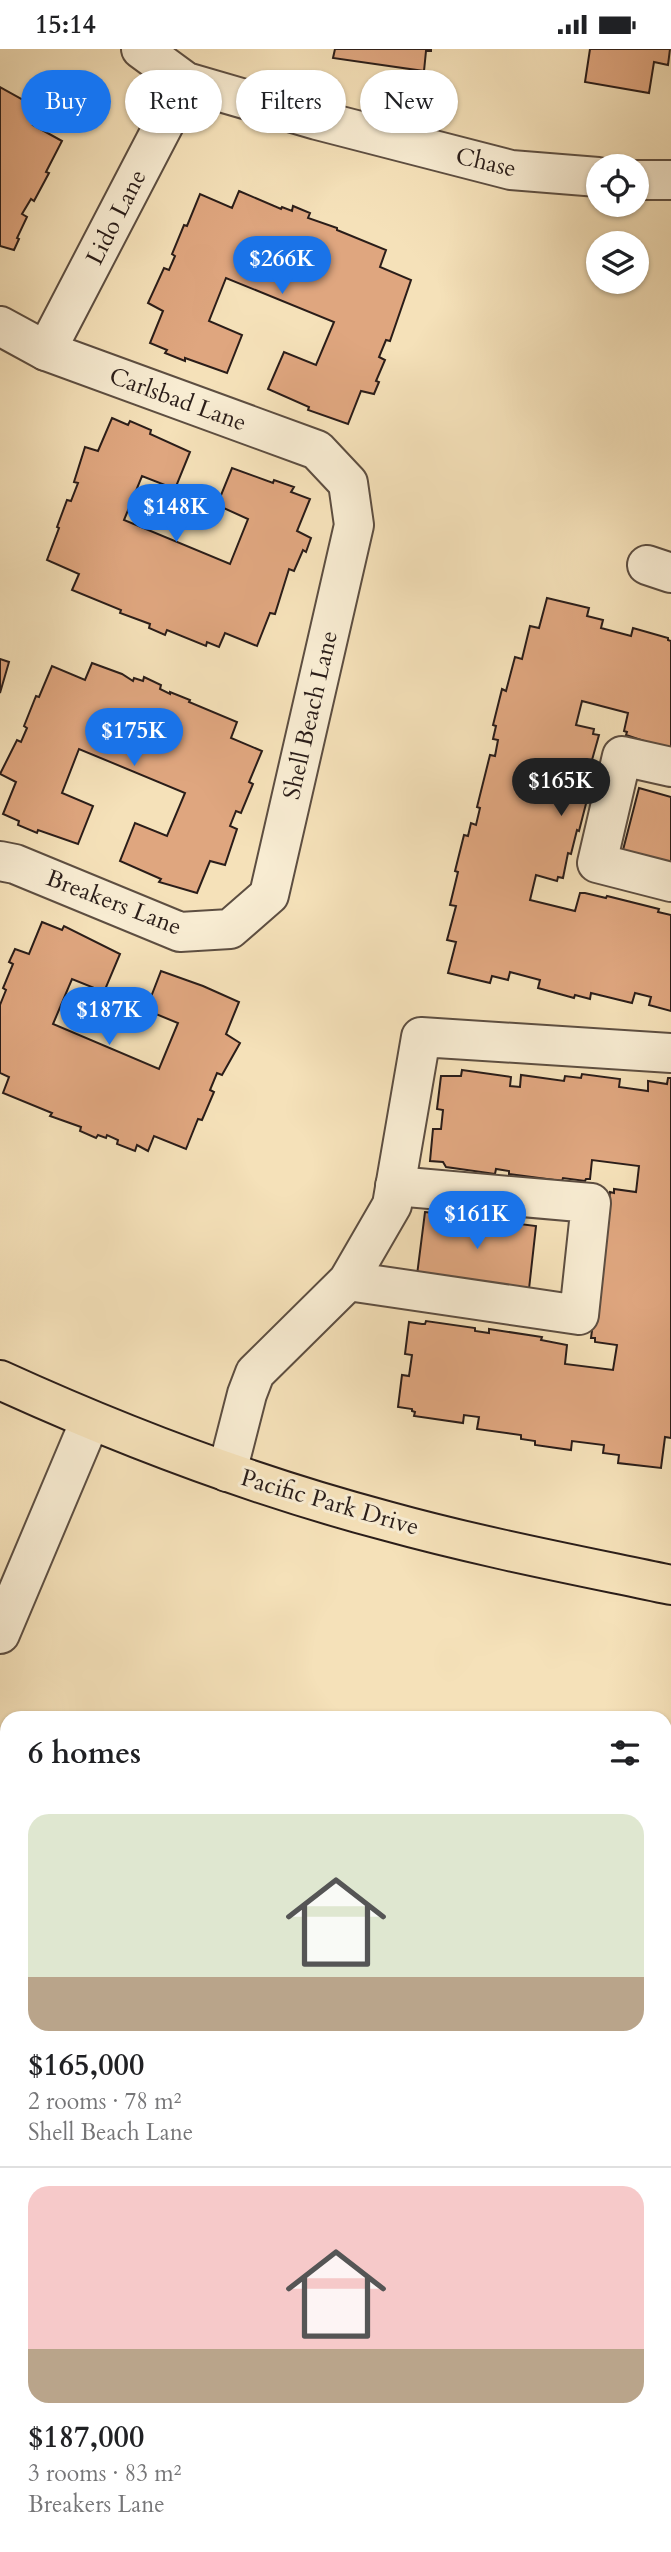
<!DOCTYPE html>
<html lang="en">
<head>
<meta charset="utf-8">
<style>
	body { margin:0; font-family:Cardo,serif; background:#f2f2f2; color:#202124; height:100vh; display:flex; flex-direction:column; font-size:26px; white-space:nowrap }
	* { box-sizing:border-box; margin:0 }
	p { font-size:23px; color:#757577 }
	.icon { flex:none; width:38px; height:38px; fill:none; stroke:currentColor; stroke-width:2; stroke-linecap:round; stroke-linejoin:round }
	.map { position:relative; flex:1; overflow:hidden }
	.details { position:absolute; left:0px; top:1662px; width:672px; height:842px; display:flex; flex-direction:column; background:#fff; border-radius:21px 21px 0 0; box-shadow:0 2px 5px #0004 }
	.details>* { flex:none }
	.banner { position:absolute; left:21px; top:21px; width:630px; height:63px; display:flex; gap:14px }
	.fabs { position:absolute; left:586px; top:105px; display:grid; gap:14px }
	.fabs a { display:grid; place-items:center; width:63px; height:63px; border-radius:50%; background:#fff; box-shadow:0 2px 5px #0004; font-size:35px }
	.price { position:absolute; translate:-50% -60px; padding:0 16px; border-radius:24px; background:#1a73e8; color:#fff; font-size:23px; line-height:46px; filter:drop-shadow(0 2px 4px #0008) }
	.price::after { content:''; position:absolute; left:50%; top:42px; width:21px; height:16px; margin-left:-10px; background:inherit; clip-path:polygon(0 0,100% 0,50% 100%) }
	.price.selected { background:#222; color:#fff }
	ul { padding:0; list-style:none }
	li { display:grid; align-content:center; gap:14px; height:371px; padding:0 28px }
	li+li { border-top:2px solid #e0e0e0 }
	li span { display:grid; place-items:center; height:217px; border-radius:21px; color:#555 }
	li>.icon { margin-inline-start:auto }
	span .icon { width:126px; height:126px; fill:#fffc; stroke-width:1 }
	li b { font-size:30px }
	h2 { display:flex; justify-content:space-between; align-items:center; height:84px; padding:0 28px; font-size:30px }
	.pill { padding:0 24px; border-radius:32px; background:#fff; box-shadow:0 2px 5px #0004; font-size:24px; line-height:63px }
	.pill.selected { background:#1a73e8; color:#fff }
	.status { display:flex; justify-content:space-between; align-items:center; height:49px; padding:0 35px; background:#fff; direction:ltr }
	.status svg { height:19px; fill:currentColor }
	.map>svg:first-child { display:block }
	.building { fill:#dfa67f; stroke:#2a1d19; stroke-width:2 }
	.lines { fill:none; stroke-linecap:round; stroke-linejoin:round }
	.minor-casing { stroke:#5d4e41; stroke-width:42 }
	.major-casing { stroke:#2a1d19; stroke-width:42 }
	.minor { stroke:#f8ecd2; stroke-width:38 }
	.major { stroke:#f5e1b9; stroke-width:38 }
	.labels { text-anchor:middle; stroke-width:6; stroke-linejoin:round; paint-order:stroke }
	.street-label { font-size:24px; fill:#2a1d19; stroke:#f8ecd2 }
</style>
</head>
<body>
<div class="status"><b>15:14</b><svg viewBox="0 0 49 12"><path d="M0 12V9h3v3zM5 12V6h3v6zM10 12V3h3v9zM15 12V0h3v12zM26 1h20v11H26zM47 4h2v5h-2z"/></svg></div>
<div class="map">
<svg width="671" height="2503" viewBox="0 0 671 2503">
	<rect width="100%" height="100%" fill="#f5e1b9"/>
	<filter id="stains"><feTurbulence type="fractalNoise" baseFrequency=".00286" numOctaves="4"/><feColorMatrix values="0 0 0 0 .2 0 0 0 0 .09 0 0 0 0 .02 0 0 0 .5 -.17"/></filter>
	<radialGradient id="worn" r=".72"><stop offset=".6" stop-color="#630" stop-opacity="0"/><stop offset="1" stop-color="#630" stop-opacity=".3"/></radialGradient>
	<!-- building -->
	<g class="building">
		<polygon points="335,0 431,0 431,2 426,2 424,22 333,9"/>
		<polygon points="590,0 670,0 668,16 654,13 649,44 585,33"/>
		<polygon points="0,38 41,61 33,76 62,92 46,123 49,124 34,152 31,150 22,165 27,168 17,189 19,190 14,201 0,197"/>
		<polygon points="239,142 281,160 282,158 292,162 293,157 310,164 308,169 337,179 337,181 386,201 380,218 411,231 390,292 386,291 379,308 385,311 376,332 379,333 374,345 361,342 348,375 308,361 309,358 268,340 284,303 316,316 334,273 226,229 209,272 242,286 227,324 185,309 185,312 165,304 167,301 150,294 163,262 148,254 164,219 169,221 175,207 172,205 184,176 187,177 200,145 232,159"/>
		<polygon points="112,369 128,376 130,372 151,381 150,385 190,403 175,440 142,427 124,471 230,515 248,470 217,456 232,419 273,434 274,431 294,438 291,443 310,450 297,482 311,489 306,503 303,501 294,522 289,520 275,565 270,564 257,597 225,584 219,598 207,593 206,597 167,581 165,586 149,579 150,575 120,564 121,561 72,541 79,525 47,511 59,479 57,478 67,451 71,452 78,434 74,433 85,398 98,402"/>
		<polygon points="547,549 589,559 587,567 603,571 601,579 631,587 633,579 668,589 668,591 671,592 671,701 626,686 627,683 624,682 628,664 582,652 576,676 594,680 593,685 599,686 592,711 595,712 590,739 579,782 577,781 571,805 568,804 563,829 558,828 557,832 536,826 530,851 575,862 580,844 585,844 606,849 607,847 659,860 658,863 671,866 671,962 649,956 651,948 635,944 632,954 591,944 590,950 575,946 574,949 538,939 540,931 510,923 508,931 492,927 490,934 448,924 456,893 447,891 456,857 450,856 458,823 455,822 464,786 468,787 471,774 476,776 480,759 477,758 490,706 495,707 498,691 493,690 496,677 493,676 502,640 506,642 515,608 522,610 530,577 539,579"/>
		<polygon points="0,610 9,613 0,644"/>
		<polygon points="92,614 122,625 133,632 134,629 143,632 144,628 161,636 160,640 170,645 170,643 190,651 189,653 237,673 231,689 262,702 249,733 253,735 241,764 236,762 230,777 237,780 225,816 210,812 197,844 159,833 161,830 120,812 135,774 167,787 185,744 79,700 62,744 93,757 78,795 38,781 37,784 18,776 19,772 3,765 16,733 0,725 17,691 21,693 27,679 24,677 36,647 39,648 52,617 85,631"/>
		<polygon points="639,739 671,748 671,814 623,801"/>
		<polygon points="42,873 62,881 64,877 120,905 104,943 72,930 53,975 159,1020 178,974 146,961 161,922 203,937 239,953 226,985 240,994 222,1026 217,1024 210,1041 214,1043 202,1071 198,1070 186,1100 154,1087 148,1102 137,1096 135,1102 117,1095 118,1091 107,1086 106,1089 98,1086 96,1089 80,1082 81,1078 50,1067 52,1064 3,1044 9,1028 0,1024 0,956 6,941 3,939 13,915 9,913 15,900 29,905"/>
		<polygon points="462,1021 511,1028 510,1037 520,1038 521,1026 564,1032 565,1027 581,1029 582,1025 620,1030 619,1038 648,1042 648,1032 667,1035 668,1029 671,1029 671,1389 665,1388 661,1419 618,1414 619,1406 603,1404 604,1396 572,1392 571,1401 535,1396 535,1392 521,1390 521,1386 477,1380 479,1368 464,1366 463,1374 414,1367 415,1363 412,1362 412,1360 398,1358 402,1326 409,1327 412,1306 405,1305 409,1273 422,1275 425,1275 426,1272 475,1279 475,1282 489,1284 489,1280 542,1288 541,1291 567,1296 565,1315 613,1321 617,1296 595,1293 595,1289 591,1289 610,1143 614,1144 614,1140 636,1143 639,1117 592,1111 590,1130 586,1130 585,1132 563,1129 562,1132 509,1125 509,1122 496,1120 495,1125 446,1118 443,1113 430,1112 433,1080 441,1080 443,1061 437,1060 441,1027 461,1027"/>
		<polygon points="425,1163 536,1177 529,1240 417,1226"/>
		<polygon points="665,1749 671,1750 665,1806"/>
		<polygon points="3,1920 7,1925 7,2016 0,2007 0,1922"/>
		<polygon points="665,1995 671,1996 671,2067 665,2066"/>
		<polygon points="671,2139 671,2246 665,2247 665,2140"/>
		<polygon points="7,2216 7,2308 0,2294 0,2220"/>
		<polygon points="7,2407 7,2486 0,2474 0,2412"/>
		<polygon points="671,2420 671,2485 669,2485 665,2461 665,2434 668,2434 666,2421"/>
		<polygon points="321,2497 375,2497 378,2503 309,2503"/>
		<polygon points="394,2497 476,2497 478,2503 397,2503"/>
		<polygon points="491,2497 572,2497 573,2503 493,2503"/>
		<polygon points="588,2497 644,2497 644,2498 620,2503 598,2503 597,2500 588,2502"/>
	</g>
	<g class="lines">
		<defs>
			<g id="minor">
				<polyline points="141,0 186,33 317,71 511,121 598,128"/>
				<polyline points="637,131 671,131"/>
				<polyline points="0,277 46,302 317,401 348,434 354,476 269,846 230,880 180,883 15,815 0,812"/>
				<polyline points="46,302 186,33"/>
				<polyline points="647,516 671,524"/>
				<polyline points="671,718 622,707 597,814 671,833"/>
				<polyline points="348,1232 579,1266 591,1154 395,1137"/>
				<polyline points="227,1423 247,1345 255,1324 348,1232 392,1156 421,988 671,1004"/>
				<polyline points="0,1585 90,1372"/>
				<polyline points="665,1906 671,1907"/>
				<polyline points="0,2127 7,2122"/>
				<polyline points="665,2324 671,2323"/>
				<polyline points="163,2503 173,2497"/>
			</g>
			<path id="major" d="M0 1331C125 1388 255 1437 387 1472 481 1498 576 1516 671 1536"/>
		</defs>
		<!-- minor casing -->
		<use href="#minor" class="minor-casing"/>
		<!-- major casing -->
		<use href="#major" class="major-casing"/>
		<!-- minor -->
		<use href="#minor" class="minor"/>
		<!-- major -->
		<use href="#major" class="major"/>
	</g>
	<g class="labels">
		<!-- street labels -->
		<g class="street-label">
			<text transform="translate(486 113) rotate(13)" y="8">Chase</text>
			<text transform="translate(116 168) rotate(-63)" y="8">Lido Lane</text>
			<text transform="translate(178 350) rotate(20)" y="8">Carlsbad Lane</text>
			<text transform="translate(310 666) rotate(-77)" y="8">Shell Beach Lane</text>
			<text transform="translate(114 853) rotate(21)" y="8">Breakers Lane</text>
			<text transform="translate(330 1453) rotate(16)" y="8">Pacific Park Drive</text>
		</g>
	</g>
	<rect width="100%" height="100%" filter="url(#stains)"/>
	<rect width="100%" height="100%" fill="url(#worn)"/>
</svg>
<div class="fabs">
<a><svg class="icon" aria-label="locate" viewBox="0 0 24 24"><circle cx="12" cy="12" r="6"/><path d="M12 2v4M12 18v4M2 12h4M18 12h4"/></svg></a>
<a><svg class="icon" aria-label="layers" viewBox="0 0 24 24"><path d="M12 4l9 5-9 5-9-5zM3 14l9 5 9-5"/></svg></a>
</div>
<b class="price" style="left:282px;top:247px">$266K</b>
<b class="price" style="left:176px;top:495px">$148K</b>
<b class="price" style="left:134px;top:719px">$175K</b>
<b class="price selected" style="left:561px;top:769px">$165K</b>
<b class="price" style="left:109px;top:998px">$187K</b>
<b class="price" style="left:477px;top:1202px">$161K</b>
<div class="banner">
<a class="pill selected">Buy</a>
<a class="pill">Rent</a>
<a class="pill">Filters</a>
<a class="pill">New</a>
</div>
<section class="details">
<h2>6 homes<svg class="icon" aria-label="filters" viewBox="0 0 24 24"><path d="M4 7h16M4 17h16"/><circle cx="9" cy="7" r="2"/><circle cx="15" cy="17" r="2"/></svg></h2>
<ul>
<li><span style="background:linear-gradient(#dfe7d0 75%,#b9a48a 0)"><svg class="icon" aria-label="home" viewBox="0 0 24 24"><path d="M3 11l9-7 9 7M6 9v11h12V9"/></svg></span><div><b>$165,000</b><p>2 rooms · 78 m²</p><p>Shell Beach Lane</p></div></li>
<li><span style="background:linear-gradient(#f6c9c9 75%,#b9a48a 0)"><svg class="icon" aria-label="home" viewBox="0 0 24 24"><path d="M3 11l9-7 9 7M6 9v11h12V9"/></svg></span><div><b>$187,000</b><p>3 rooms · 83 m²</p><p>Breakers Lane</p></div></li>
</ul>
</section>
</div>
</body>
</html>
